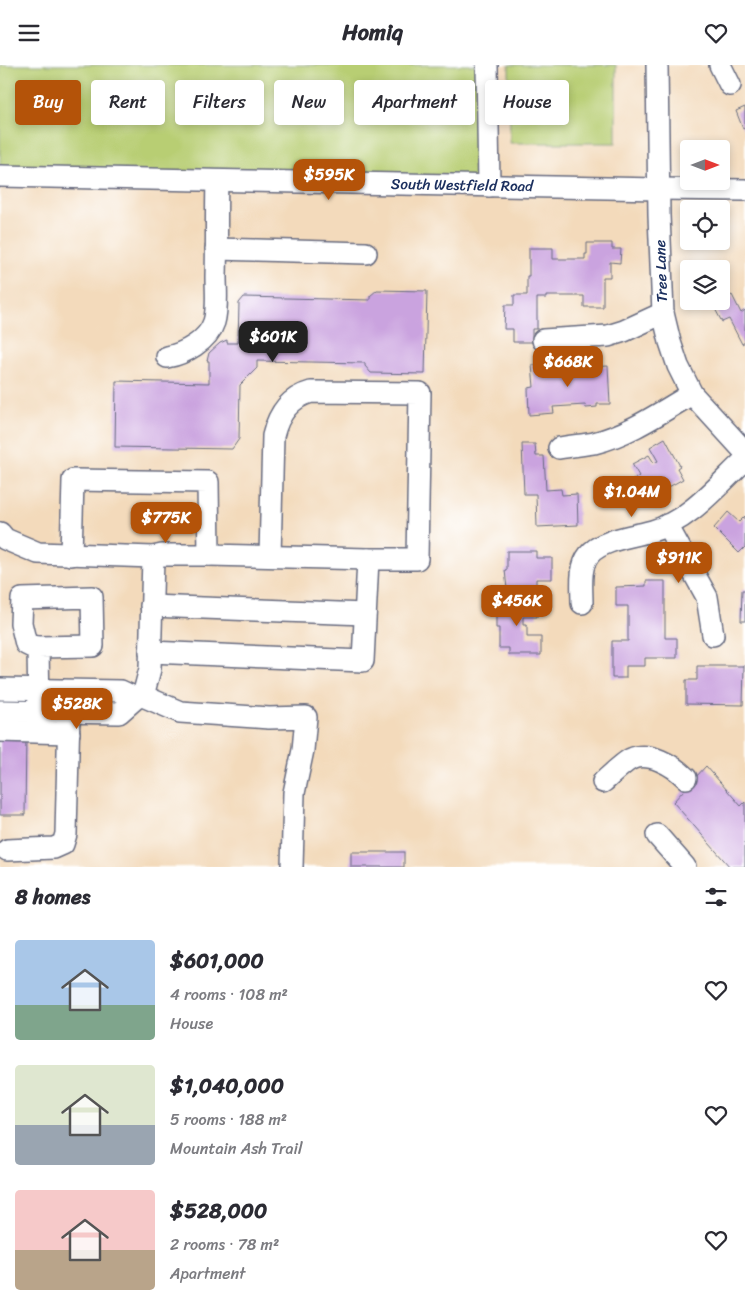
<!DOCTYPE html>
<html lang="en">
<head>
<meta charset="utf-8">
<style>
	body { margin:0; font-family:Sriracha,sans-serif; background:#f7f7f7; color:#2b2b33; height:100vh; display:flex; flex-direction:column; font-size:19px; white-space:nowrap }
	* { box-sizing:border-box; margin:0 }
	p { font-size:16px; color:#7c7c81 }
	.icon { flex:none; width:28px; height:28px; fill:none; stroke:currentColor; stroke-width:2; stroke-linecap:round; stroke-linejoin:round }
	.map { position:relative; height:802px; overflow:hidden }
	.drawer { display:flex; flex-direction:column; background:#fff; flex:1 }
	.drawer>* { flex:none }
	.hud { position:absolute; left:15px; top:15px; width:715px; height:45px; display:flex; gap:10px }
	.needle { width:32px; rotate:90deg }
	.tools { position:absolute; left:680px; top:75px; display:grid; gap:10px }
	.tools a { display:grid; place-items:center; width:50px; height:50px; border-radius:5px; background:#fff; box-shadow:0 2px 8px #0003; font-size:25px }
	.price { position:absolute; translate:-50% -42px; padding:0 11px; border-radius:10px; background:#b45309; color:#fff; font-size:16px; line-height:32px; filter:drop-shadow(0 1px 2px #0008) }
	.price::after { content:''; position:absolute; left:50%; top:30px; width:15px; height:11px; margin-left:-8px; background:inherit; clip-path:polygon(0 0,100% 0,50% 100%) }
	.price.active { background:#222; color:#fff }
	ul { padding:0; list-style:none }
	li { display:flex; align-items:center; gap:15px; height:125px; padding:0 15px }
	li span { display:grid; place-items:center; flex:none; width:140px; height:100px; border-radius:5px; color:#555 }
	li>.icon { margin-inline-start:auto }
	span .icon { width:60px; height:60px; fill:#fffc; stroke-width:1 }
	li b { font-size:21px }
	h2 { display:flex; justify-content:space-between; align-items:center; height:60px; padding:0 15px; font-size:21px }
	.chip { padding:0 18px; border-radius:5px; background:#fff; box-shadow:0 2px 8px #0003; font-size:18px; line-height:45px }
	.chip.active { background:#b45309; color:#fff }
	header { display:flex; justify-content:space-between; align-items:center; height:65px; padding:0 15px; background:#fff; font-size:22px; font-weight:700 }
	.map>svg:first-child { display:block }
	.green { fill:#b8ce73; stroke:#6a7e68 }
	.building { fill:#caa3df }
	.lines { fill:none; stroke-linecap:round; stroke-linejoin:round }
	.minor-casing { stroke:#676b7f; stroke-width:24 }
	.minor { stroke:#fff; stroke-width:21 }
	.labels { text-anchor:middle; stroke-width:4; stroke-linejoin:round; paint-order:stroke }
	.street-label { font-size:15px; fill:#1b2f5e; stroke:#fff }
</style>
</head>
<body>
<header><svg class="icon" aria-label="menu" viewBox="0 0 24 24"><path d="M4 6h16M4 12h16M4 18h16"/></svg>Homiq<svg class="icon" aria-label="heart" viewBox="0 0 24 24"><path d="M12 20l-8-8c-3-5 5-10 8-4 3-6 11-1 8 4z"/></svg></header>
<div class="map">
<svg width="745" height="802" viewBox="0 0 745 802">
	<rect width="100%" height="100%" fill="#fff"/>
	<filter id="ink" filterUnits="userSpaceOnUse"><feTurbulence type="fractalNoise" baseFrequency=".02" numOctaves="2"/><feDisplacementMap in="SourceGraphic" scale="10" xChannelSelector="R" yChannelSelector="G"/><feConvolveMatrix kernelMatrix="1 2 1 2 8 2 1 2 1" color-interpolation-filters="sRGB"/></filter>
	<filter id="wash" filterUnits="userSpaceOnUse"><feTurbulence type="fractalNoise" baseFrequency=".0096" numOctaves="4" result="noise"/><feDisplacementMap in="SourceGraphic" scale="20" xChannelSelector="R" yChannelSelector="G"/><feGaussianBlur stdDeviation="1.12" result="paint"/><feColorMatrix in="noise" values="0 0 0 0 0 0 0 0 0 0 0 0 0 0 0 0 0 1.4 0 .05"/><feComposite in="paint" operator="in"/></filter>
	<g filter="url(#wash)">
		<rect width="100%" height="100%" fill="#f3dabb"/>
		<!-- green -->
		<g class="green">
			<polygon points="0,0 491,0 485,121 0,111"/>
			<polygon points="509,0 616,0 616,78 510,78"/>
		</g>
		<g id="blocks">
			<!-- building -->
			<g class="building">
				<polygon points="745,42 745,63 743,64 736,46"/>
				<polygon points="587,178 612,178 612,184 621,184 620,198 610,197 610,212 603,212 603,242 584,242 584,231 546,231 546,233 537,233 537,264 532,264 532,277 513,277 513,264 504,264 505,240 514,240 514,230 527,230 527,211 529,211 529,183 553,183 553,194 585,194 585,189 587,189"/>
				<polygon points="377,225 427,226 425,309 371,308 365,301 365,298 257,296 257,303 240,320 239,374 232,384 115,382 116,316 209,318 209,296 207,296 209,288 220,278 227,275 227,278 238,278 239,238 244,232 370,235 370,231"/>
				<polygon points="732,230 741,248 745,245 745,277 742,279 729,254 722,257 713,240"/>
				<polygon points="532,300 552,300 552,304 608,301 610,339 597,339 597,342 586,343 585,340 553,342 554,348 529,350 528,323 534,322"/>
				<polygon points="665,373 680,401 677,403 683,414 642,437 630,417 639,411 632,399 649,390 654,398 658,396 650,382"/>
				<polygon points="522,379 535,379 536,391 544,391 546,425 561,424 562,430 577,429 578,460 537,462 536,429 524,429"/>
				<polygon points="728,447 739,457 745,451 745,482 739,488 714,463"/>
				<polygon points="507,486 536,486 536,493 552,493 552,514 536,514 536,524 507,524 505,505 507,505"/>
				<polygon points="646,516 665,516 665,573 677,573 677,593 645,593 645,601 626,601 626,613 612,613 612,576 628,576 628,541 616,541 616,522 646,521"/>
				<polygon points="742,525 745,525 745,556 741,556"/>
				<polygon points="516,534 537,534 537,552 523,552 523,560 527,560 527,572 541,572 541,590 509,590 509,583 499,583 499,563 496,563 496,536 516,536"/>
				<polygon points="697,601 744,601 743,640 686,639 686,615 697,615"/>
				<polygon points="0,671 26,671 25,750 0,750"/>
				<polygon points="706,701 741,741 745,737 745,802 730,802 673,737"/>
				<rect x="351" y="787" width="53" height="15"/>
			</g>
		</g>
	</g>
	<g filter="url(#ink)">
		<use href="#blocks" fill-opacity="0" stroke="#676b7f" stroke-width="1"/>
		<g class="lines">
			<defs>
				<g id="minor">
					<polyline points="487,0 489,121"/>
					<polyline points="657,0 659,150 663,248 670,277 678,301 692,329 745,387"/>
					<polyline points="720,0 730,20"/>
					<polyline points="0,111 659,124 745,125"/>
					<polyline points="216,184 366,188"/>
					<polyline points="543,275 608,271 624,266 663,248"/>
					<path d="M167 292C184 289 208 276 214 257 218 244 216 226 216 211 217 179 216 148 217 116"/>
					<path d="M559 383C570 381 582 380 594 378 630 369 661 347 692 329"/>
					<polyline points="667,460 707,532 713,570"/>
					<polyline points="0,468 5,474 38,488 153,492 150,604 143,631"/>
					<polyline points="71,490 73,415 208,417 209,490 368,494 363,596 150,587"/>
					<path d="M270 491 273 371C278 350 289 333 311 327L420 328 417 494H368"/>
					<polyline points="153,492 162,490 209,490"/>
					<path d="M582 538C582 523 579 502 589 490 600 475 634 471 652 466 689 456 718 420 745 395"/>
					<polyline points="151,541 365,549"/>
					<polyline points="38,582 30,581 26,579 21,558 22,534 92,532 93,581 38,582 39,647"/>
					<polyline points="0,624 121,626 136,633"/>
					<polyline points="0,646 119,648 136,633 143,631 180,647 269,653 306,652 303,685 294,728 292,802"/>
					<polyline points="0,666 69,668"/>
					<path d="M603 717C610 711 623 698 631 694 649 686 673 700 686 713"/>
					<polyline points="657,770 685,802"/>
					<polyline points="7,785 54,783 63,779 66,769 69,647"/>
				</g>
			</defs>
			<!-- minor casing -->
			<use href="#minor" class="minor-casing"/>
			<!-- minor -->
			<use href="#minor" class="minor"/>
		</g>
	</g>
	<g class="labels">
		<!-- street labels -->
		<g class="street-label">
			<text transform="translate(462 120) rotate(1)" y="5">South Westfield Road</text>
			<text transform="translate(661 206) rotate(-92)" y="5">Tree Lane</text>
		</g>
	</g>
</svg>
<div class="tools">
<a><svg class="needle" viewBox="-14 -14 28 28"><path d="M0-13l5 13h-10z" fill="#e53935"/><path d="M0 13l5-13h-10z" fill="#7c7c81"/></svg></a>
<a><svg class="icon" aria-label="locate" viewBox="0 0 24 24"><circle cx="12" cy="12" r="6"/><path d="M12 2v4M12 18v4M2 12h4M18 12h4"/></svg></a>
<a><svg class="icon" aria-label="layers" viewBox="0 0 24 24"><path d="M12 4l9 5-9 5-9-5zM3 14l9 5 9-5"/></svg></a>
</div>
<b class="price" style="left:329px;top:136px">$595K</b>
<b class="price active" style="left:273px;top:298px">$601K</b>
<b class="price" style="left:568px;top:323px">$668K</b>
<b class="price" style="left:632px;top:453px">$1.04M</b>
<b class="price" style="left:166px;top:479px">$775K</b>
<b class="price" style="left:679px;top:519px">$911K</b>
<b class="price" style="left:517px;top:562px">$456K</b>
<b class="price" style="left:77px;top:665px">$528K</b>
<div class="hud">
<a class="chip active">Buy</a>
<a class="chip">Rent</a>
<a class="chip">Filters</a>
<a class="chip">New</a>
<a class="chip">Apartment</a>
<a class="chip">House</a>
</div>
</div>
<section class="drawer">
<h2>8 homes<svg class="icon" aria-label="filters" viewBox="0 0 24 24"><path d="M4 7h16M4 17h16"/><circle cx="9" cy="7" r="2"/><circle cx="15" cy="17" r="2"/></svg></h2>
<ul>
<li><span style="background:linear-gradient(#a9c7e8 65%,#7fa58c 0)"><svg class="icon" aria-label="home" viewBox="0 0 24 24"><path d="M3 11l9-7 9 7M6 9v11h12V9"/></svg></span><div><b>$601,000</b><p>4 rooms · 108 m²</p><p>House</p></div><svg class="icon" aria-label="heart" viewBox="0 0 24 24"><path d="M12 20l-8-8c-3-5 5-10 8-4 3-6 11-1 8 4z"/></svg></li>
<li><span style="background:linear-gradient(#dfe7d0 60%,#9aa5b1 0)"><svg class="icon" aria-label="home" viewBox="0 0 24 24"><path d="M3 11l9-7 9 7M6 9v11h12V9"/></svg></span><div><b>$1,040,000</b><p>5 rooms · 188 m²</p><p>Mountain Ash Trail</p></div><svg class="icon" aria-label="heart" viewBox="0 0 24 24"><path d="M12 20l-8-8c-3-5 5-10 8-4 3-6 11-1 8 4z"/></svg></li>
<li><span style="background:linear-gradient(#f6c9c9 60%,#b9a48a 0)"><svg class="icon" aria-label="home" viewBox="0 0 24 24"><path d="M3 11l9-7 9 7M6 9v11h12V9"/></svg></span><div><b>$528,000</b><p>2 rooms · 78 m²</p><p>Apartment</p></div><svg class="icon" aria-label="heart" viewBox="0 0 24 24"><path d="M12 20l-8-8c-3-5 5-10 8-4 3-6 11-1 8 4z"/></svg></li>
</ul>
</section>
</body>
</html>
